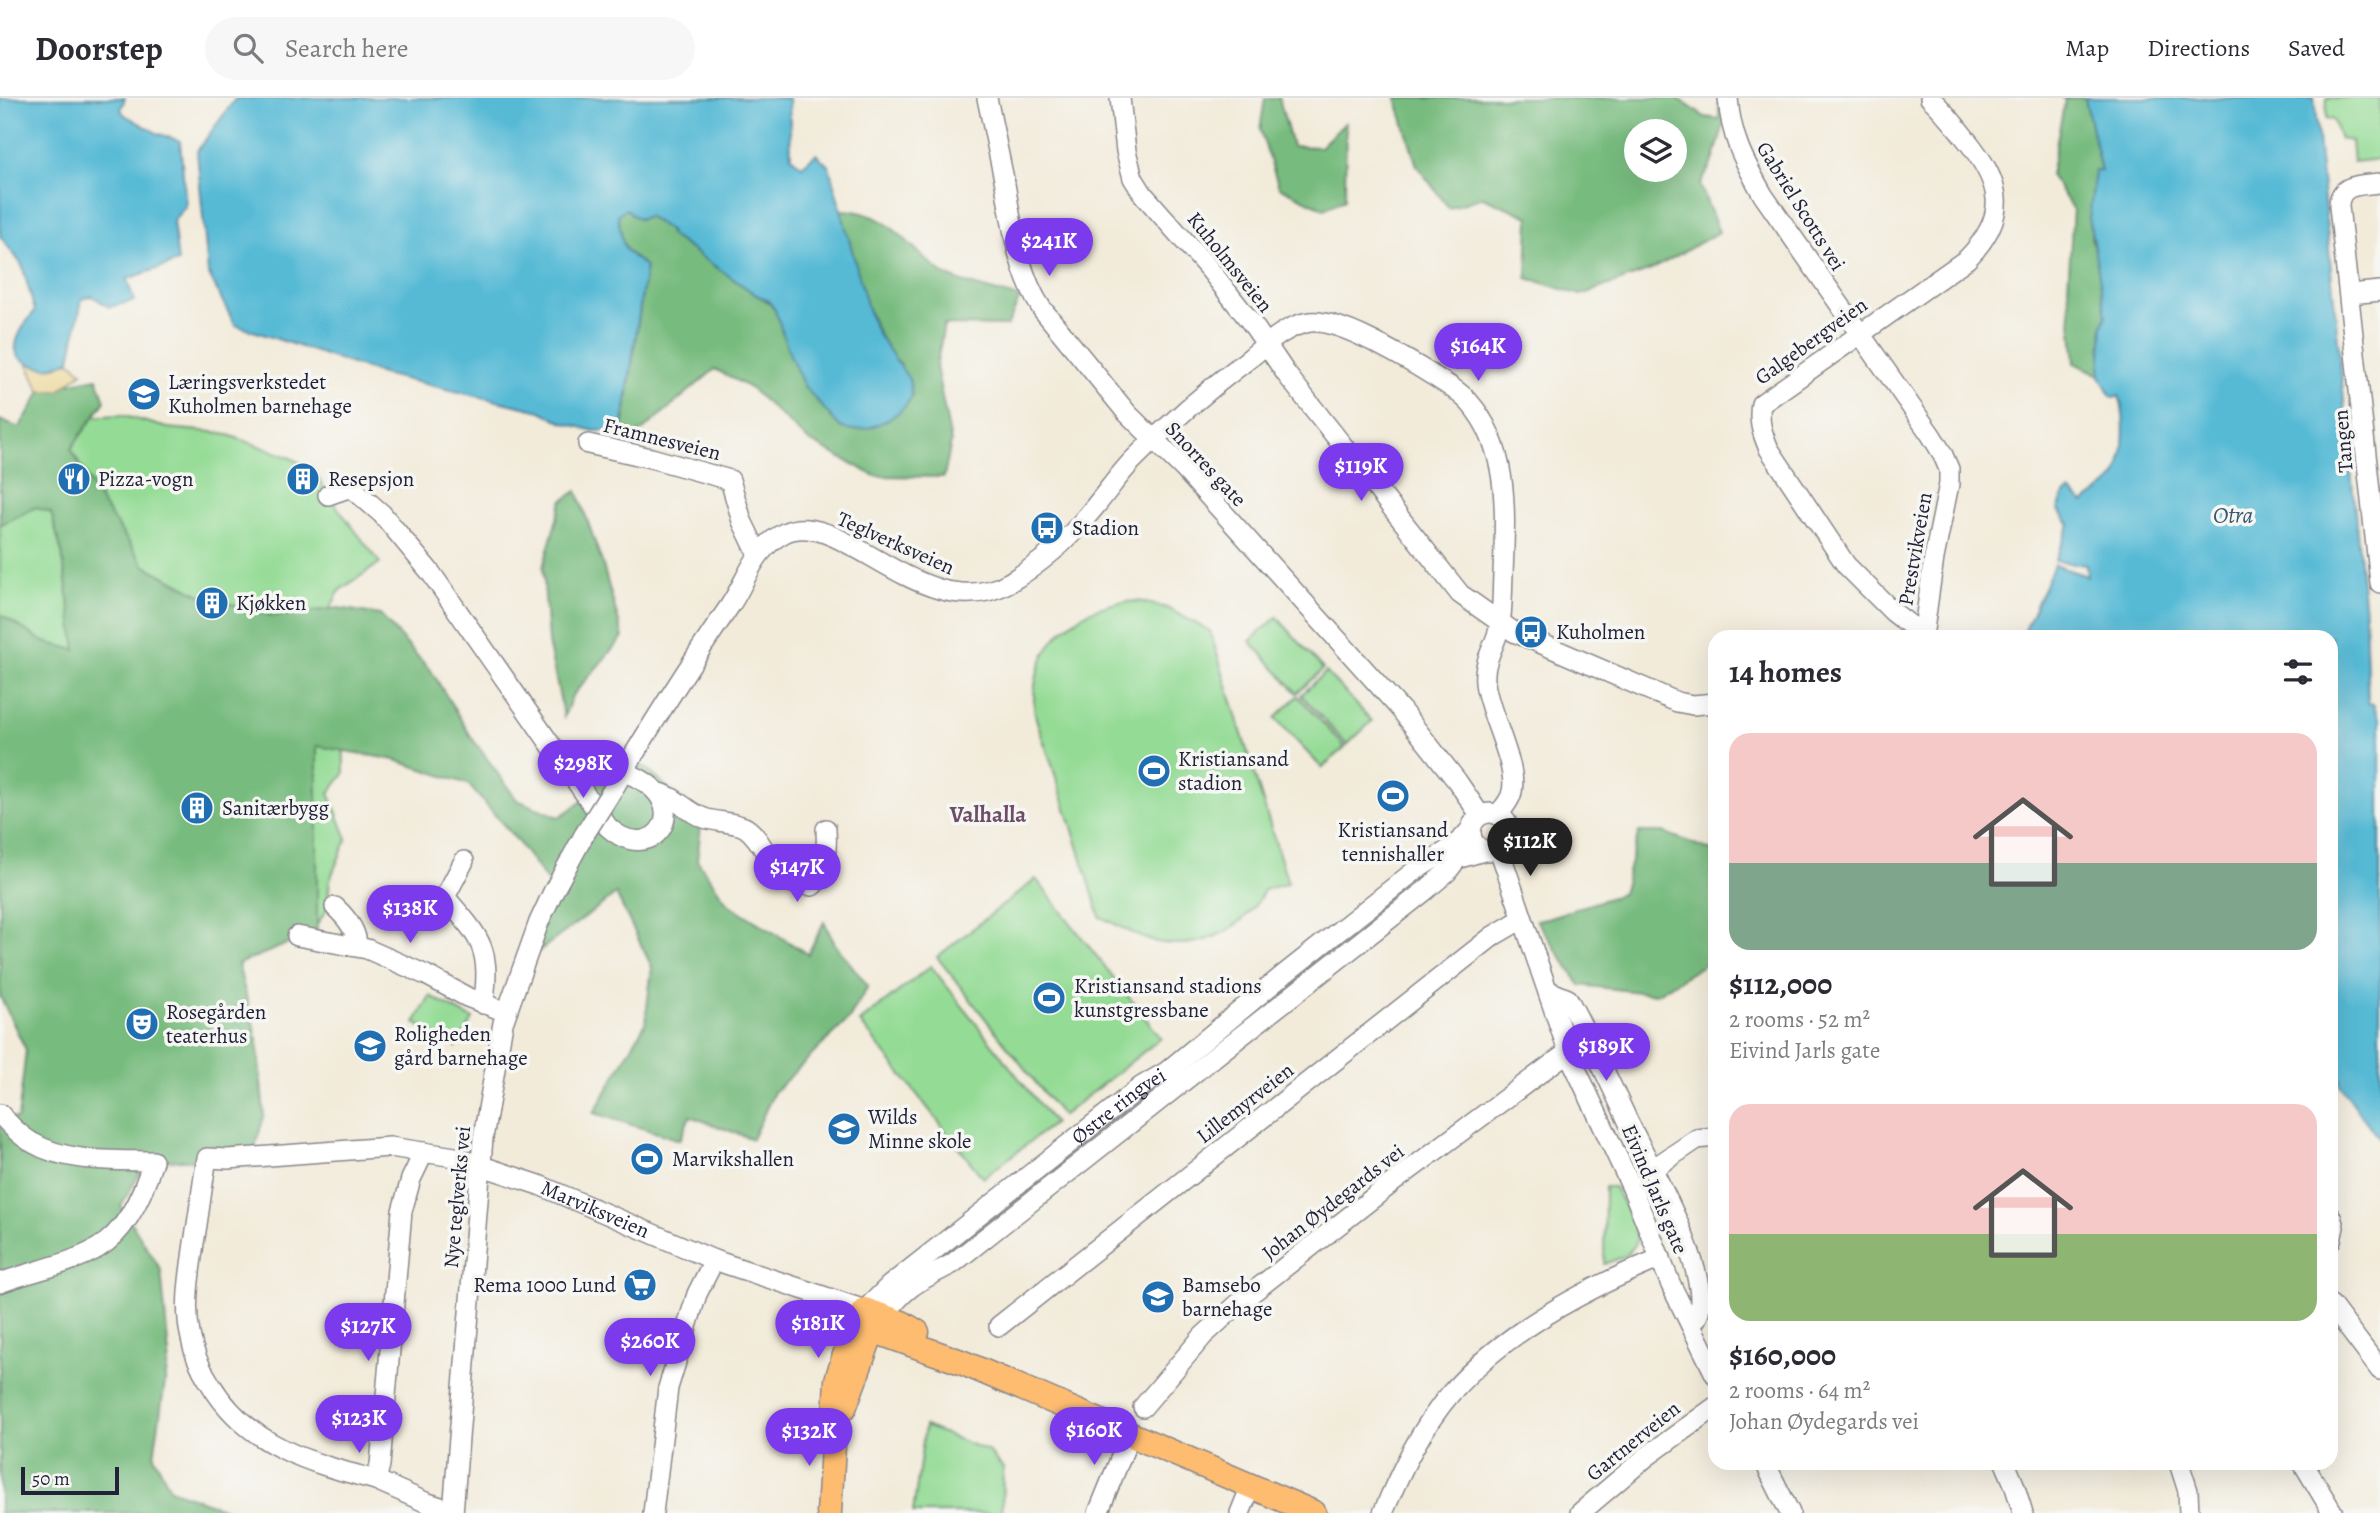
<!DOCTYPE html>
<html lang="en">
<head>
<meta charset="utf-8">
<style>
	body { margin:0; font-family:Alegreya,serif; background:#f7f7f7; color:#2b2b33; height:100vh; display:flex; flex-direction:column; font-size:26px; white-space:nowrap }
	* { box-sizing:border-box; margin:0 }
	p { font-size:23px; color:#7c7c81 }
	.icon { flex:none; width:38px; height:38px; fill:none; stroke:currentColor; stroke-width:2; stroke-linecap:round; stroke-linejoin:round }
	.map { position:relative; flex:1; overflow:hidden }
	.side { position:absolute; left:1708px; top:532px; width:630px; height:840px; display:flex; flex-direction:column; background:#fff; border-radius:21px; box-shadow:0 7px 28px #0002 }
	.side>* { flex:none }
	.tools { position:absolute; left:1624px; top:21px; display:grid; gap:14px }
	.tools a { display:grid; place-items:center; width:63px; height:63px; border-radius:50%; background:#fff; box-shadow:0 7px 28px #0002; font-size:35px }
	.scale { position:absolute; left:21px; bottom:18px; width:98px; box-sizing:border-box; padding-left:7px; border:4px solid #22223b; border-top:0; font-size:19px; line-height:24px; white-space:nowrap; color:#22223b; -webkit-text-stroke:5px #f6f6f2; paint-order:stroke }
	.price { position:absolute; translate:-50% -60px; padding:0 16px; border-radius:24px; background:#7c3aed; color:#fff; font-size:23px; line-height:46px; filter:drop-shadow(0 2px 4px #0008) }
	.price::after { content:''; position:absolute; left:50%; top:42px; width:21px; height:16px; margin-left:-10px; background:inherit; clip-path:polygon(0 0,100% 0,50% 100%) }
	.price.on { background:#222; color:#fff }
	ul { padding:0; list-style:none }
	li { display:grid; align-content:center; gap:14px; height:371px; padding:0 21px }
	li span { display:grid; place-items:center; height:217px; border-radius:21px; color:#555 }
	li>.icon { margin-inline-start:auto }
	span .icon { width:126px; height:126px; fill:#fffc; stroke-width:1 }
	li b { font-size:30px }
	h2 { display:flex; justify-content:space-between; align-items:center; height:84px; padding:0 21px; font-size:30px }
	header { display:flex; align-items:center; gap:42px; box-sizing:border-box; height:98px; padding:0 35px; background:#fff; border-bottom:2px solid #e1e1e2 }
	header strong { font-size:33px }
	nav { display:flex; gap:38px; margin-inline-start:auto; font-size:24px }
	.search { width:490px; height:63px; background:#f7f7f7; display:flex; align-items:center; gap:18px; box-sizing:border-box; padding:0 24px; border-radius:38px; color:#7c7c81; font-size:26px }
	.map>svg:first-child { display:block }
	.green { fill:#94db95; stroke:#5b7e68; stroke-width:2 }
	.forest { fill:#77bb7e; stroke:#4c6e5c; stroke-width:2; fill-rule:evenodd }
	.sand { fill:#eeda9e; stroke:#887e6c; stroke-width:2 }
	.water { fill:#57bad5; stroke:#3c6e88; stroke-width:2 }
	.lines { fill:none; stroke-linecap:round; stroke-linejoin:round }
	.minor-casing { stroke:#8a868a; stroke-width:22 }
	.major-casing { stroke:#8a868a; stroke-width:27 }
	.minor { stroke:#fff; stroke-width:19 }
	.major { stroke:#fdbc6f; stroke-width:24 }
	.minor-bridge-casing { stroke:#8a868a; stroke-width:22; stroke-linecap:butt }
	.minor-bridge { stroke:#fff; stroke-width:19 }
	.labels { text-anchor:middle; stroke-width:7; stroke-linejoin:round; paint-order:stroke }
	.street-label { font-size:21px; fill:#22223b; stroke:#f6f6f2 }
	.poi-label { font-size:21px; fill:#22223b; stroke:#f6f6f2; text-anchor:start }
	.water-label { font-size:23px; font-style:italic; fill:#355771; stroke:#f6f6f2 }
	.neighbourhood-label { font-size:23px; font-weight:bold; fill:#6c4e68; stroke:#f6f6f2 }
</style>
</head>
<body>
<header>
<strong>Doorstep</strong>
<div class="search"><svg class="icon" aria-label="search" viewBox="0 0 24 24"><circle cx="10" cy="10" r="6"/><path d="M15 15l6 6"/></svg>Search here</div>
<nav><a>Map</a><a>Directions</a><a>Saved</a></nav>
</header>
<div class="map">
<svg width="2380" height="1415" viewBox="0 0 2380 1415">
	<rect width="100%" height="100%" fill="#f6f6f2"/>
	<filter id="ink" filterUnits="userSpaceOnUse"><feTurbulence type="fractalNoise" baseFrequency=".0143" numOctaves="2"/><feDisplacementMap in="SourceGraphic" scale="14" xChannelSelector="R" yChannelSelector="G"/><feConvolveMatrix kernelMatrix="1 2 1 2 8 2 1 2 1" color-interpolation-filters="sRGB"/></filter>
	<filter id="wash" filterUnits="userSpaceOnUse"><feTurbulence type="fractalNoise" baseFrequency=".00686" numOctaves="4" result="noise"/><feDisplacementMap in="SourceGraphic" scale="28" xChannelSelector="R" yChannelSelector="G"/><feGaussianBlur stdDeviation="1.57" result="paint"/><feColorMatrix in="noise" values="0 0 0 0 0 0 0 0 0 0 0 0 0 0 0 0 0 1.4 0 .05"/><feComposite in="paint" operator="in"/></filter>
	<g filter="url(#wash)">
		<rect width="100%" height="100%" fill="#f2ebda"/>
		<!-- green -->
		<g class="green">
			<polygon points="2327,0 2380,0 2380,61 2353,64 2351,43 2340,41 2333,22 2326,20"/>
			<polygon points="121,317 168,330 223,335 289,359 314,372 328,397 380,465 340,492 315,539 343,619 344,676 329,695 347,741 330,781 327,811 309,839 308,849 222,835 0,702 0,342 85,319"/>
			<path d="M1139 503 1167 510 1210 533 1288 785 1264 792C1244 835 1194 855 1149 842 1132 836 1117 826 1100 819 1084 767 1068 716 1051 664 1046 647 1035 626 1034 608 1032 544 1079 504 1139 503Z"/>
			<polygon points="1277,519 1323,571 1297,595 1250,543"/>
			<polygon points="1326,574 1372,623 1347,647 1301,597"/>
			<polygon points="1298,598 1345,649 1322,670 1275,620"/>
			<polygon points="1036,781 1161,940 1062,1018 937,859"/>
			<polygon points="931,868 1054,1025 983,1080 860,924"/>
			<polygon points="430,898 473,921 457,949 415,925"/>
			<polygon points="1605,1089 1614,1089 1632,1122 1637,1142 1626,1158 1604,1166"/>
			<polygon points="925,1328 988,1353 1003,1370 1002,1415 913,1415"/>
		</g>
		<!-- forest -->
		<g class="forest">
			<polygon points="1265,0 1279,0 1292,48 1320,49 1346,24 1345,101 1324,111 1279,89 1260,32"/>
			<path d="M1396 0H1677L1705 19 1719 21V0L1725 22 1714 61 1700 87 1719 134 1651 172 1581 197 1527 180 1529 119 1483 99 1449 110 1417 68ZM1636 33H1675V72H1636Z"/>
			<polygon points="2063,0 2085,0 2101,73 2096,73 2091,140 2099,169 2106,218 2103,228 2100,277 2075,265 2068,190 2073,111 2050,77 2065,2"/>
			<path d="M627 111 640 121 648 118 671 134 670 136 673 139 758 198C774 204 780 218 782 235L899 265C865 229 853 160 840 112 890 112 907 149 942 175 954 184 1003 195 1020 200L1007 228 944 227 936 269 951 344 944 379 875 378 809 343 750 290 715 271 629 344 623 331 646 168C619 151 623 146 618 116Z"/>
			<polygon points="97,280 105,303 71,351 102,405 145,468 200,497 273,518 339,510 380,517 432,574 472,640 517,702 559,719 587,700 570,645 607,678 625,670 643,668 702,720 697,762 728,806 808,856 824,824 835,846 868,888 849,921 774,994 752,1041 690,1018 680,1042 594,1015 645,926 652,869 616,796 523,865 555,794 515,740 468,686 395,662 317,648 317,834 238,866 257,941 264,1017 254,1054 222,1061 147,1063 121,1108 161,1172 169,1257 154,1358 170,1391 236,1415 0,1415 0,1022 18,1020 26,952 0,898 0,516 44,544 76,552 62,455 51,415 36,409 0,427 0,322 19,330 43,291"/>
			<polygon points="577,393 602,464 623,539 572,598 564,619 548,544 543,469 562,403"/>
			<polygon points="1639,734 1663,734 1715,754 1715,860 1656,896 1580,887 1536,822 1547,820 1622,796"/>
		</g>
		<!-- sand -->
		<polygon class="sand" points="70,263 82,274 59,293 40,293 27,264 55,269"/>
		<!-- water -->
		<g class="water">
			<path d="M0 0H125L121 12 125 17 157 35 180 43 186 108 173 123 178 164 127 181 134 203 109 209 92 198 82 201 70 262C65 264 60 267 54 269 41 271 13 265 16 247 18 234 27 223 35 213L22 167 0 138Z"/>
			<path d="M236 0H789L791 59 802 68 816 56 829 68 870 218 878 236 909 281 912 298C901 319 864 339 840 329L804 288 791 260 775 212 768 202 758 198 673 139 669 136 671 134 648 118 640 121 632 117 627 111 618 116C623 146 619 152 646 168L622 332 594 333 562 324 541 313 382 276 235 227 208 175 197 53Z"/>
			<path d="M2085 0H2314L2365 514 2368 605 2373 606 2380 622V1043L2340 987 2341 980 2334 979 2331 975V539H2022L2054 467 2087 478 2086 467 2055 463 2070 426 2058 412 2064 396 2070 393 2084 405C2093 397 2112 387 2117 376 2125 358 2126 315 2119 298L2114 300 2111 298 2100 278 2103 228 2106 218 2089 120 2095 73H2101Z"/>
		</g>
	</g>
	<g filter="url(#ink)">
		<g class="lines">
			<defs>
				<g id="minor">
					<path d="M987 0C993 29 999 57 1005 86 1012 126 1018 176 1042 211L1127 315 1184 371 1401 612 1457 683 1480 717"/>
					<polyline points="1120,0 1126,53 1133,80 1143,96 1210,172 1253,227 1287,277 1460,496 1514,534 1533,542 1677,604 1693,607 1715,605"/>
					<path d="M1728 0C1731 40 1744 63 1763 97L1931 337 1942 355 1949 371V386L1934 460 1923 539"/>
					<path d="M2380 85C2362 87 2339 85 2339 108L2380 485"/>
					<polyline points="2350,196 2380,193"/>
					<polyline points="588,346 651,360 730,382 742,423 758,456"/>
					<path d="M328 397 351 389 382 416 431 475 608 729C655 772 701 701 624 674"/>
					<path d="M1923 537 1893 514 1846 467 1769 351C1762 335 1758 323 1761 306L1768 301 1967 161C2010 117 2002 86 1966 41 1955 27 1944 13 1930 0"/>
					<path d="M615 688C651 627 689 568 729 509 747 483 753 451 784 435 840 406 925 533 1010 484 1038 467 1067 443 1087 418 1103 400 1116 380 1132 363 1171 323 1206 293 1250 260 1267 246 1287 227 1310 224 1339 221 1399 257 1424 272 1440 282 1457 291 1469 304 1511 351 1505 419 1503 477 1502 494 1503 514 1499 531 1494 550 1483 564 1485 584 1487 613 1521 672 1511 697 1509 704 1502 711 1498 717"/>
					<path d="M657 694C676 698 686 714 704 720 715 724 737 724 746 730 765 743 770 773 791 784 797 787 805 787 812 788 827 776 827 749 826 731"/>
					<circle cx="1490" cy="734" r="19"/>
					<polyline points="1499,751 1569,956 1632,1090 1671,1187 1715,1276"/>
					<path d="M464 763 445 799C479 838 493 851 483 906"/>
					<path d="M335 809C346 819 357 833 357 848"/>
					<polyline points="297,838 367,851 426,877 467,899 506,914"/>
					<path d="M1549 893 1568 901C1589 940 1608 980 1627 1021 1647 1064 1709 1167 1699 1214 1698 1219 1695 1223 1691 1227"/>
					<path d="M0 1016C10 1027 20 1038 33 1045 67 1065 115 1062 153 1063 144 1093 127 1133 98 1150 69 1167 31 1173 0 1185"/>
					<polyline points="424,1054 411,1081 402,1113 380,1367 376,1382 425,1404 453,1413"/>
					<polyline points="1654,1070 1697,1041 1715,1039"/>
					<polyline points="2331,1119 2334,1129 2331,1142"/>
					<polyline points="2331,1207 2380,1272"/>
					<path d="M884 1218C907 1187 919 1183 952 1166L1426 792 1447 774 1457 761 1484 753"/>
					<polyline points="999,1228 1493,838 1522,821"/>
					<polyline points="1143,1309 1203,1238 1239,1205 1392,1085 1560,960 1569,956"/>
					<polyline points="1765,1365 1790,1415"/>
					<polyline points="2005,1365 2014,1386 2023,1415"/>
					<polyline points="2179,1365 2188,1393 2189,1415"/>
					<polyline points="2303,1365 2333,1415"/>
					<path id="s1" d="M376 1382C310 1365 247 1348 210 1285 200 1270 193 1254 190 1236 184 1206 190 1175 194 1145 199 1117 202 1088 207 1060L228 1061 390 1049 455 1059 539 1087 714 1162 865 1212 889 1188 1142 988 1166 974 1282 878 1412 775C1436 757 1451 755 1471 731"/>
					<polyline points="453,1415 483,1040 503,925 539,824 553,794 584,737"/>
					<polyline points="653,1415 668,1290 697,1196 714,1162"/>
					<polyline points="1098,1415 1130,1337"/>
					<polyline points="1240,1415 1251,1388"/>
					<path d="M1383 1415C1401 1372 1421 1330 1451 1295 1504 1234 1587 1190 1661 1160"/>
					<polyline points="1580,1415 1646,1359 1715,1309"/>
				</g>
				<g id="major">
					<polyline points="855,1226 961,1264 1314,1415"/>
					<polyline points="844,1310 869,1242 882,1222"/>
					<polyline points="829,1415 837,1282 855,1226 865,1212 902,1225 917,1234"/>
				</g>
			</defs>
			<!-- minor casing -->
			<use href="#minor" class="minor-casing"/>
			<!-- major casing -->
			<use href="#major" class="major-casing"/>
			<!-- minor -->
			<use href="#minor" class="minor"/>
			<!-- major -->
			<use href="#major" class="major"/>
			<defs>
				<polyline id="minor-bridge" points="584,737 615,688"/>
			</defs>
			<!-- minor-bridge casing -->
			<use href="#minor-bridge" class="minor-bridge-casing"/>
			<!-- minor-bridge -->
			<use href="#minor-bridge" class="minor-bridge"/>
		</g>
	</g>
	<!-- icons -->
	<defs>
		<symbol id="school-disc" viewBox="-11 -11 22 22"><circle r="9.5" fill="#1f6fb2" stroke="#f6f6f2"/><path d="M0-5L7-2L0 1L-7-2ZM-4 1L0 2.5L4 1V4Q0 6-4 4Z" fill="#fff"/></symbol>
		<symbol id="restaurant-disc" viewBox="-11 -11 22 22"><circle r="9.5" fill="#1f6fb2" stroke="#f6f6f2"/><path d="M-5-6h1v4h1v-4h1v4h1v-4h1v5L-1.5 .5V6h-2V.5L-5-1ZM5-6V6H3V1.5H1.5Q1.5-4 5-6Z" fill="#fff"/></symbol>
		<symbol id="building-disc" viewBox="-11 -11 22 22"><circle r="9.5" fill="#1f6fb2" stroke="#f6f6f2"/><path d="M-4-6H4V6H1V3H-1V6H-4ZM-2.5-4.3h1.7v1.8h-1.7ZM.8-4.3h1.7v1.8H.8ZM-2.5-1h1.7V.8h-1.7ZM.8-1h1.7V.8H.8Z" fill="#fff"/></symbol>
		<symbol id="bus-disc" viewBox="-11 -11 22 22"><circle r="9.5" fill="#1f6fb2" stroke="#f6f6f2"/><path d="M-5-6H5V4H4V6H2V4H-2V6H-4V4H-5ZM-3.5-4V0h7V-4ZM-3.5 1.2v1.5H-2V1.2ZM2 1.2v1.5H3.5V1.2Z" fill="#fff"/></symbol>
		<symbol id="stadium-disc" viewBox="-11 -11 22 22"><circle r="9.5" fill="#1f6fb2" stroke="#f6f6f2"/><path d="M0-5a6.5 5 0 1 0 0 10a6.5 5 0 1 0 0-10ZM-3.5-1.8h7v3.6h-7Z" fill="#fff"/></symbol>
		<symbol id="theatre-disc" viewBox="-11 -11 22 22"><circle r="9.5" fill="#1f6fb2" stroke="#f6f6f2"/><path d="M-5-5.5Q0-4 5-5.5V0Q5 5 0 6Q-5 5-5 0ZM-3.3-2.5H-1v1.5H-3.3ZM1-2.5H3.3v1.5H1ZM-2.8 1Q0 5.5 2.8 1Z" fill="#fff"/></symbol>
		<symbol id="supermarket-disc" viewBox="-11 -11 22 22"><circle r="9.5" fill="#1f6fb2" stroke="#f6f6f2"/><path d="M-6-5.5h2.5l.6 2H6L4.5 2H-2.5L-4.4-4H-6ZM-1.5 3.2a1.3 1.3 0 1 0 .1 0ZM3 3.2a1.3 1.3 0 1 0 .1 0Z" fill="#fff"/></symbol>
	</defs>
	<g fill-rule="evenodd">
		<use href="#school-disc" x="125" y="277" width="38" height="38"/>
		<use href="#restaurant-disc" x="55" y="362" width="38" height="38"/>
		<use href="#building-disc" x="284" y="362" width="38" height="38"/>
		<use href="#bus-disc" x="1028" y="411" width="38" height="38"/>
		<use href="#building-disc" x="193" y="486" width="38" height="38"/>
		<use href="#bus-disc" x="1512" y="515" width="38" height="38"/>
		<use href="#stadium-disc" x="1135" y="654" width="38" height="38"/>
		<use href="#stadium-disc" x="1374" y="679" width="38" height="38"/>
		<use href="#building-disc" x="178" y="691" width="38" height="38"/>
		<use href="#stadium-disc" x="1030" y="881" width="38" height="38"/>
		<use href="#theatre-disc" x="123" y="907" width="38" height="38"/>
		<use href="#school-disc" x="351" y="929" width="38" height="38"/>
		<use href="#school-disc" x="825" y="1012" width="38" height="38"/>
		<use href="#stadium-disc" x="628" y="1042" width="38" height="38"/>
		<use href="#supermarket-disc" x="621" y="1168" width="38" height="38"/>
		<use href="#school-disc" x="1139" y="1180" width="38" height="38"/>
	</g>
	<g class="labels">
		<!-- street labels -->
		<g class="street-label">
			<text transform="translate(1801 108) rotate(58)" y="7">Gabriel Scotts vei</text>
			<text transform="translate(1230 164) rotate(51)" y="7">Kuholmsveien</text>
			<text transform="translate(1811 243) rotate(-36)" y="7">Galgebergveien</text>
			<text transform="translate(662 341) rotate(14)" y="7">Framnesveien</text>
			<text transform="translate(2343 343) rotate(-95)" y="7">Tangen</text>
			<text transform="translate(1206 366) rotate(47)" y="7">Snorres gate</text>
			<text transform="translate(896 445) rotate(24)" y="7">Teglverksveien</text>
			<text transform="translate(1915 451) rotate(-80)" y="7">Prestvikveien</text>
			<text transform="translate(1245 1005) rotate(-38)" y="7">Lillemyrveien</text>
			<text dy="7" stroke="none"><textPath href="#s1" startOffset="1442">Østre ringvei</textPath></text>
			<text transform="translate(1655 1091) rotate(67)" y="7">Eivind Jarls gate</text>
			<text transform="translate(457 1099) rotate(-85)" y="7">Nye teglverks vei</text>
			<text transform="translate(1333 1104) rotate(-38)" y="7">Johan Øydegards vei</text>
			<text dy="7" stroke="none"><textPath href="#s1" startOffset="828">Marviksveien</textPath></text>
			<text transform="translate(1633 1343) rotate(-39)" y="7">Gartnerveien</text>
		</g>
		<!-- poi labels -->
		<g class="poi-label">
			<text x="168" y="291">Læringsverkstedet<tspan x="168" dy="24">Kuholmen barnehage</tspan></text>
			<text x="98" y="388">Pizza-vogn</text>
			<text x="328" y="388">Resepsjon</text>
			<text x="1072" y="437">Stadion</text>
			<text x="236" y="512">Kjøkken</text>
			<text x="1556" y="541">Kuholmen</text>
			<text x="1178" y="668">Kristiansand<tspan x="1178" dy="24">stadion</tspan></text>
			<text x="222" y="717">Sanitærbygg</text>
			<text x="1393" y="739" text-anchor="middle">Kristiansand<tspan x="1393" dy="24">tennishaller</tspan></text>
			<text x="1074" y="895">Kristiansand stadions<tspan x="1074" dy="24">kunstgressbane</tspan></text>
			<text x="166" y="921">Rosegården<tspan x="166" dy="24">teaterhus</tspan></text>
			<text x="394" y="943">Roligheden<tspan x="394" dy="24">gård barnehage</tspan></text>
			<text x="868" y="1026">Wilds<tspan x="868" dy="24">Minne skole</tspan></text>
			<text x="672" y="1068">Marvikshallen</text>
			<text x="616" y="1194" text-anchor="end">Rema 1000 Lund</text>
			<text x="1182" y="1194">Bamsebo<tspan x="1182" dy="24">barnehage</tspan></text>
		</g>
		<!-- water labels -->
		<g class="water-label">
			<text x="2233" y="425">Otra</text>
		</g>
		<!-- neighbourhood labels -->
		<g class="neighbourhood-label">
			<text x="988" y="724">Valhalla</text>
		</g>
	</g>
</svg>
<div class="tools">
<a><svg class="icon" aria-label="layers" viewBox="0 0 24 24"><path d="M12 4l9 5-9 5-9-5zM3 14l9 5 9-5"/></svg></a>
</div>
<div class="scale">50 m</div>
<b class="price" style="left:1049px;top:180px">$241K</b>
<b class="price" style="left:1478px;top:285px">$164K</b>
<b class="price" style="left:1361px;top:405px">$119K</b>
<b class="price" style="left:583px;top:702px">$298K</b>
<b class="price on" style="left:1530px;top:780px">$112K</b>
<b class="price" style="left:797px;top:806px">$147K</b>
<b class="price" style="left:410px;top:847px">$138K</b>
<b class="price" style="left:1606px;top:985px">$189K</b>
<b class="price" style="left:818px;top:1262px">$181K</b>
<b class="price" style="left:368px;top:1265px">$127K</b>
<b class="price" style="left:650px;top:1280px">$260K</b>
<b class="price" style="left:359px;top:1357px">$123K</b>
<b class="price" style="left:1094px;top:1369px">$160K</b>
<b class="price" style="left:809px;top:1370px">$132K</b>
<section class="side">
<h2>14 homes<svg class="icon" aria-label="filters" viewBox="0 0 24 24"><path d="M4 7h16M4 17h16"/><circle cx="9" cy="7" r="2"/><circle cx="15" cy="17" r="2"/></svg></h2>
<ul>
<li><span style="background:linear-gradient(#f6c9c9 60%,#7fa58c 0)"><svg class="icon" aria-label="home" viewBox="0 0 24 24"><path d="M3 11l9-7 9 7M6 9v11h12V9"/></svg></span><div><b>$112,000</b><p>2 rooms · 52 m²</p><p>Eivind Jarls gate</p></div></li>
<li><span style="background:linear-gradient(#f6c9c9 60%,#8fb573 0)"><svg class="icon" aria-label="home" viewBox="0 0 24 24"><path d="M3 11l9-7 9 7M6 9v11h12V9"/></svg></span><div><b>$160,000</b><p>2 rooms · 64 m²</p><p>Johan Øydegards vei</p></div></li>
</ul>
</section>
</div>
</body>
</html>
